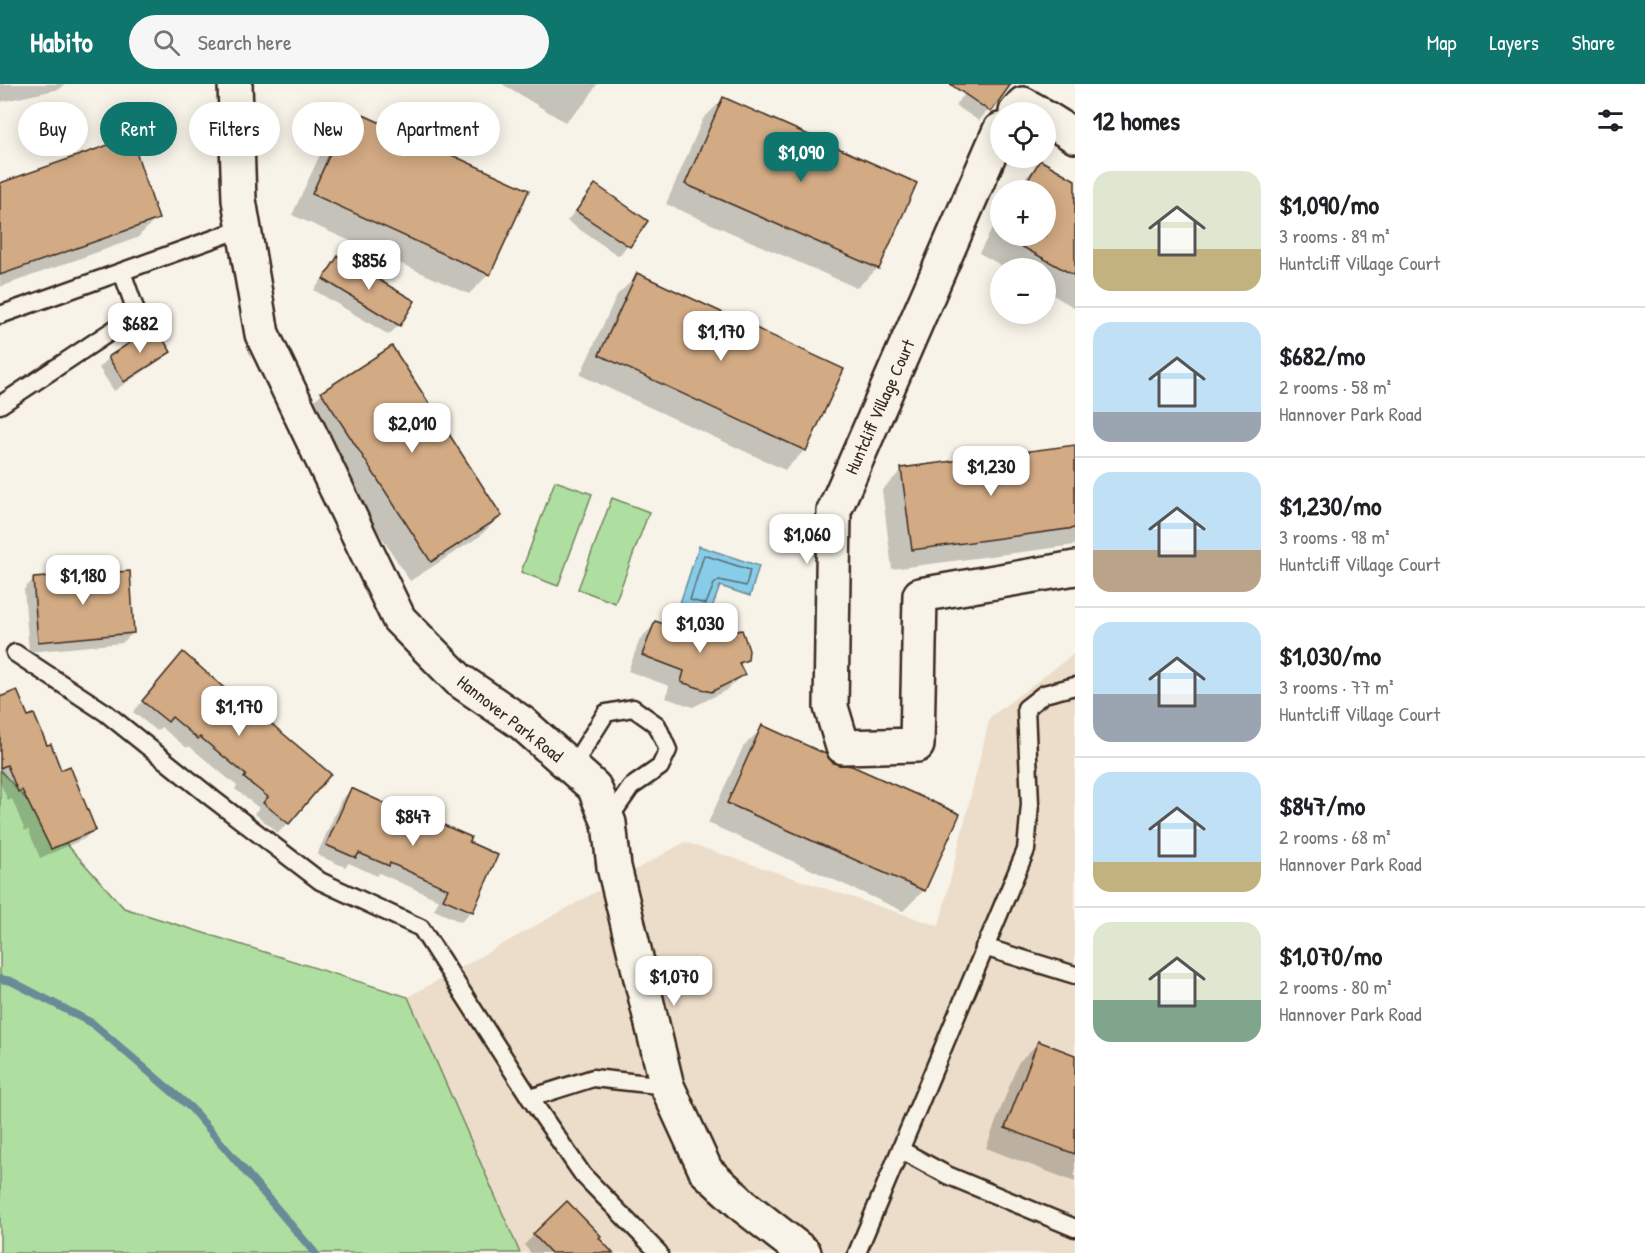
<!DOCTYPE html>
<html lang="en">
<head>
<meta charset="utf-8">
<style>
	body { margin:0; font-family:"Patrick Hand",sans-serif; background:#f6f6f6; color:#202124; height:100vh; display:flex; flex-direction:column; font-size:22px; white-space:nowrap }
	* { box-sizing:border-box; margin:0 }
	p { font-size:20px; color:#757577 }
	.icon { flex:none; width:33px; height:33px; fill:none; stroke:currentColor; stroke-width:2; stroke-linecap:round; stroke-linejoin:round }
	.map { position:relative; flex:1; overflow:hidden }
	.details { display:flex; flex-direction:column; background:#fff; width:570px }
	.details>* { flex:none }
	.hud { position:absolute; left:18px; top:18px; width:570px; height:54px; display:flex; gap:12px }
	.controls { position:absolute; left:990px; top:18px; display:grid; gap:12px }
	.controls a { display:grid; place-items:center; width:66px; height:66px; border-radius:50%; background:#fff; box-shadow:0 3px 15px #0003; font-size:30px }
	.price { position:absolute; translate:-50% -51px; padding:0 14px; border-radius:12px; background:#fff; color:#222; font-size:20px; line-height:39px; filter:drop-shadow(0 2px 3px #0008) }
	.price::after { content:''; position:absolute; left:50%; top:36px; width:18px; height:14px; margin-left:-9px; background:inherit; clip-path:polygon(0 0,100% 0,50% 100%) }
	.price.on { background:#0f766e; color:#fff }
	ul { padding:0; list-style:none }
	li { display:flex; align-items:center; gap:18px; height:150px; padding:0 18px }
	li+li { border-top:2px solid #e0e0e0 }
	li span { display:grid; place-items:center; flex:none; width:168px; height:120px; border-radius:18px; color:#555 }
	li>.icon { margin-inline-start:auto }
	span .icon { width:72px; height:72px; fill:#fffc; stroke-width:1 }
	li b { font-size:26px }
	h2 { display:flex; justify-content:space-between; align-items:center; height:72px; padding:0 18px; font-size:26px }
	.tag { padding:0 21px; border-radius:27px; background:#fff; box-shadow:0 3px 15px #0003; font-size:21px; line-height:54px }
	.tag.on { background:#0f766e; color:#fff }
	header { display:flex; align-items:center; gap:36px; box-sizing:border-box; height:84px; padding:0 30px; background:#0f766e; color:#fff }
	header strong { font-size:28px }
	nav { display:flex; gap:33px; margin-inline-start:auto; font-size:21px }
	.search { width:420px; height:54px; background:#f6f6f6; display:flex; align-items:center; gap:15px; box-sizing:border-box; padding:0 21px; border-radius:33px; color:#757577; font-size:22px }
	main { display:flex; flex:1; min-height:0 }
	.map>svg:first-child { display:block }
	.built { fill:#ecddca }
	.green { fill:#aedfa0; stroke:#74845f; stroke-width:1.5 }
	.water { fill:#87cce8; stroke:#698b97; stroke-width:1.5 }
	.shadow { fill:#0003 }
	.lines { fill:none; stroke-linecap:round; stroke-linejoin:round }
	.shore { stroke:#596b6f; stroke-width:1.5 }
	.stream { stroke:#698b97; stroke-width:8 }
	.building { fill:#d2aa84; stroke:#3b2a1e; stroke-width:1.5 }
	.lane-casing { stroke:#3b2a1e; stroke-width:21 }
	.street-casing { stroke:#3b2a1e; stroke-width:38 }
	.lane { stroke:#f7f3e8; stroke-width:16 }
	.street { stroke:#f7f3e8; stroke-width:33 }
	.labels { text-anchor:middle; stroke-width:4.5; stroke-linejoin:round; paint-order:stroke }
	.street-label { font-size:18px; fill:#3b2a1e; stroke:#f7f3e8 }
</style>
</head>
<body>
<header>
<strong>Habito</strong>
<div class="search"><svg class="icon" aria-label="search" viewBox="0 0 24 24"><circle cx="10" cy="10" r="6"/><path d="M15 15l6 6"/></svg>Search here</div>
<nav><a>Map</a><a>Layers</a><a>Share</a></nav>
</header>
<main>
<div class="map">
<svg width="1075" height="1169" viewBox="0 0 1075 1169">
	<rect width="100%" height="100%" fill="#f7f3e8"/>
	<filter id="ink" filterUnits="userSpaceOnUse"><feTurbulence type="fractalNoise" baseFrequency=".0167" numOctaves="2"/><feDisplacementMap in="SourceGraphic" scale="12" xChannelSelector="R" yChannelSelector="G"/><feConvolveMatrix kernelMatrix="1 2 1 2 8 2 1 2 1" color-interpolation-filters="sRGB"/></filter>
	<g filter="url(#ink)">
		<!-- built -->
		<polygon class="built" points="1075,569 1075,1169 520,1169 408,913 685,758 939,842 990,633"/>
		<!-- green -->
		<g class="green">
			<polygon points="555,397 592,410 558,502 521,488"/>
			<polygon points="612,414 649,428 615,519 578,505"/>
			<polygon points="0,686 124,824 408,913 520,1169 0,1169"/>
		</g>
		<!-- water -->
		<polygon class="water" points="699,462 759,482 750,512 720,502 710,529 680,519"/>
		<!-- shadow -->
		<g class="shadow">
			<polygon points="0,0 65,0 60,5 0,18"/>
			<polygon points="502,0 597,0 586,18 565,38"/>
			<polygon points="974,0 1009,0 979,37 955,21"/>
			<polygon points="723,15 878,184 857,204 666,120 703,35"/>
			<polygon points="351,26 489,190 469,210 292,131 331,47"/>
			<polygon points="1040,78 1075,98 1075,224 1046,207 1046,184 1006,184 979,169 1000,131 1000,152 1046,152 1046,106 1015,106"/>
			<polygon points="0,100 157,134 137,154 0,203"/>
			<polygon points="595,102 646,137 619,172 567,137"/>
			<polygon points="338,174 399,241 389,251 314,206"/>
			<polygon points="638,191 805,366 785,386 580,291 617,211"/>
			<polygon points="169,267 159,277 114,307 99,284 109,274"/>
			<polygon points="322,309 500,432 480,452 410,497 301,329"/>
			<polygon points="1075,363 1075,461 892,485 882,406 902,386"/>
			<polygon points="34,495 133,549 122,559 29,568 24,505"/>
			<polygon points="656,539 692,551 698,545 723,551 746,575 739,583 743,591 727,606 693,623 666,614 669,602 628,587 640,555"/>
			<polygon points="183,570 252,631 288,739 278,749 254,729 259,724 235,705 237,702 189,662 187,664 161,643 157,647 133,628"/>
			<polygon points="0,607 3,613 27,634 94,745 84,755 40,774 28,745 25,747 12,715 8,717 0,698"/>
			<polygon points="763,643 832,680 958,731 924,806 903,827 708,739 743,663"/>
			<polygon points="351,706 496,771 471,827 461,838 434,826 439,816 379,789 377,792 349,779 345,783 317,771 341,716"/>
			<polygon points="1038,959 1075,973 1075,1098 986,1064 1018,979"/>
			<polygon points="567,1119 597,1154 611,1169 531,1169 524,1161"/>
		</g>
		<g class="lines">
			<!-- shore -->
			<polygon class="shore" points="704,471 750,486 746,502 719,496 714,500 706,520 690,516"/>
			<!-- stream -->
			<polyline class="stream" points="0,895 11,897 92,939 191,1024 315,1169"/>
		</g>
		<!-- building -->
		<g class="building">
			<polygon points="950,0 1011,0 991,28"/>
			<polygon points="723,13 917,99 879,185 685,100"/>
			<polygon points="350,25 529,106 490,191 312,110"/>
			<polygon points="131,53 159,135 0,191 0,99"/>
			<polygon points="1040,76 1075,96 1075,192 1003,152 1046,152 1046,106 1022,106"/>
			<polygon points="595,100 648,137 630,163 576,127"/>
			<polygon points="338,172 415,217 400,242 323,195"/>
			<polygon points="637,189 844,285 806,367 599,271"/>
			<polygon points="155,242 171,268 124,298 108,273"/>
			<polygon points="392,262 502,432 431,478 321,308"/>
			<polygon points="1075,361 1075,444 912,466 901,384"/>
			<polygon points="130,487 134,549 38,558 33,494"/>
			<polygon points="655,537 694,550 697,543 723,549 742,546 749,566 748,576 739,579 745,591 711,608 681,598 684,587 642,571"/>
			<polygon points="183,568 253,629 255,626 331,690 289,740 263,719 268,713 244,694 246,691 200,653 198,655 172,633 168,638 142,617"/>
			<polygon points="17,606 28,632 34,630 47,661 51,660 61,686 70,682 96,746 51,765 22,706 18,708 7,681 0,684 0,613"/>
			<polygon points="762,641 826,670 833,679 852,682 960,730 925,807 727,719"/>
			<polygon points="351,704 437,743 439,739 471,753 469,758 498,771 473,828 443,815 448,805 390,779 389,782 359,769 356,774 326,761"/>
			<polygon points="1038,957 1075,971 1075,1070 1005,1044"/>
			<polygon points="567,1117 601,1152 599,1154 613,1169 551,1169 533,1150"/>
		</g>
		<g class="lines">
			<defs>
				<g id="lane">
					<polyline points="0,231 244,144"/>
					<polyline points="0,321 137,230 122,188"/>
					<polyline points="15,569 106,629 213,715 320,797 421,844 530,1014 593,994 667,1002"/>
					<polyline points="572,683 606,629 633,624 657,641 668,666 660,683 631,703 608,736"/>
					<polyline points="984,863 1075,891"/>
					<polyline points="530,1014 583,1091 659,1169"/>
					<polyline points="901,1066 947,1091 1075,1144"/>
					<polyline points="857,1169 1026,766 1030,720 1026,624 1044,610 1075,602"/>
				</g>
				<g id="street">
					<polyline points="235,0 239,116 262,250 399,535 459,596 522,639 594,703 609,739 614,783 667,1002 706,1087 745,1123 804,1169"/>
					<polyline points="1016,28 1023,20 1037,28"/>
					<polyline points="1046,34 1075,52"/>
					<polyline points="1000,46 834,427 831,623 843,663 917,661 920,511 1075,484"/>
				</g>
			</defs>
			<!-- lane casing -->
			<use href="#lane" class="lane-casing"/>
			<!-- street casing -->
			<use href="#street" class="street-casing"/>
			<!-- lane -->
			<use href="#lane" class="lane"/>
			<!-- street -->
			<use href="#street" class="street"/>
		</g>
	</g>
	<g class="labels">
		<!-- street labels -->
		<g class="street-label">
			<text transform="translate(880 323) rotate(-66)" y="6">Huntcliff Village Court</text>
			<text transform="translate(510 635) rotate(38)" y="6">Hannover Park Road</text>
		</g>
	</g>
</svg>
<div class="controls">
<a><svg class="icon" aria-label="locate" viewBox="0 0 24 24"><circle cx="12" cy="12" r="6"/><path d="M12 2v4M12 18v4M2 12h4M18 12h4"/></svg></a>
<a>+</a>
<a>−</a>
</div>
<b class="price on" style="left:801px;top:99px">$1,090</b>
<b class="price" style="left:369px;top:207px">$856</b>
<b class="price" style="left:140px;top:270px">$682</b>
<b class="price" style="left:721px;top:278px">$1,170</b>
<b class="price" style="left:412px;top:370px">$2,010</b>
<b class="price" style="left:991px;top:413px">$1,230</b>
<b class="price" style="left:807px;top:481px">$1,060</b>
<b class="price" style="left:83px;top:522px">$1,180</b>
<b class="price" style="left:700px;top:570px">$1,030</b>
<b class="price" style="left:239px;top:653px">$1,170</b>
<b class="price" style="left:413px;top:763px">$847</b>
<b class="price" style="left:674px;top:923px">$1,070</b>
<div class="hud">
<a class="tag">Buy</a>
<a class="tag on">Rent</a>
<a class="tag">Filters</a>
<a class="tag">New</a>
<a class="tag">Apartment</a>
</div>
</div>
<section class="details">
<h2>12 homes<svg class="icon" aria-label="filters" viewBox="0 0 24 24"><path d="M4 7h16M4 17h16"/><circle cx="9" cy="7" r="2"/><circle cx="15" cy="17" r="2"/></svg></h2>
<ul>
<li><span style="background:linear-gradient(#dfe7d0 65%,#c2b280 0)"><svg class="icon" aria-label="home" viewBox="0 0 24 24"><path d="M3 11l9-7 9 7M6 9v11h12V9"/></svg></span><div><b>$1,090/mo</b><p>3 rooms · 89 m²</p><p>Huntcliff Village Court</p></div></li>
<li><span style="background:linear-gradient(#bfe0f5 75%,#9aa5b1 0)"><svg class="icon" aria-label="home" viewBox="0 0 24 24"><path d="M3 11l9-7 9 7M6 9v11h12V9"/></svg></span><div><b>$682/mo</b><p>2 rooms · 58 m²</p><p>Hannover Park Road</p></div></li>
<li><span style="background:linear-gradient(#bfe0f5 65%,#b9a48a 0)"><svg class="icon" aria-label="home" viewBox="0 0 24 24"><path d="M3 11l9-7 9 7M6 9v11h12V9"/></svg></span><div><b>$1,230/mo</b><p>3 rooms · 98 m²</p><p>Huntcliff Village Court</p></div></li>
<li><span style="background:linear-gradient(#bfe0f5 60%,#9aa5b1 0)"><svg class="icon" aria-label="home" viewBox="0 0 24 24"><path d="M3 11l9-7 9 7M6 9v11h12V9"/></svg></span><div><b>$1,030/mo</b><p>3 rooms · 77 m²</p><p>Huntcliff Village Court</p></div></li>
<li><span style="background:linear-gradient(#bfe0f5 75%,#c2b280 0)"><svg class="icon" aria-label="home" viewBox="0 0 24 24"><path d="M3 11l9-7 9 7M6 9v11h12V9"/></svg></span><div><b>$847/mo</b><p>2 rooms · 68 m²</p><p>Hannover Park Road</p></div></li>
<li><span style="background:linear-gradient(#dfe7d0 65%,#7fa58c 0)"><svg class="icon" aria-label="home" viewBox="0 0 24 24"><path d="M3 11l9-7 9 7M6 9v11h12V9"/></svg></span><div><b>$1,070/mo</b><p>2 rooms · 80 m²</p><p>Hannover Park Road</p></div></li>
</ul>
</section>
</main>
</body>
</html>
